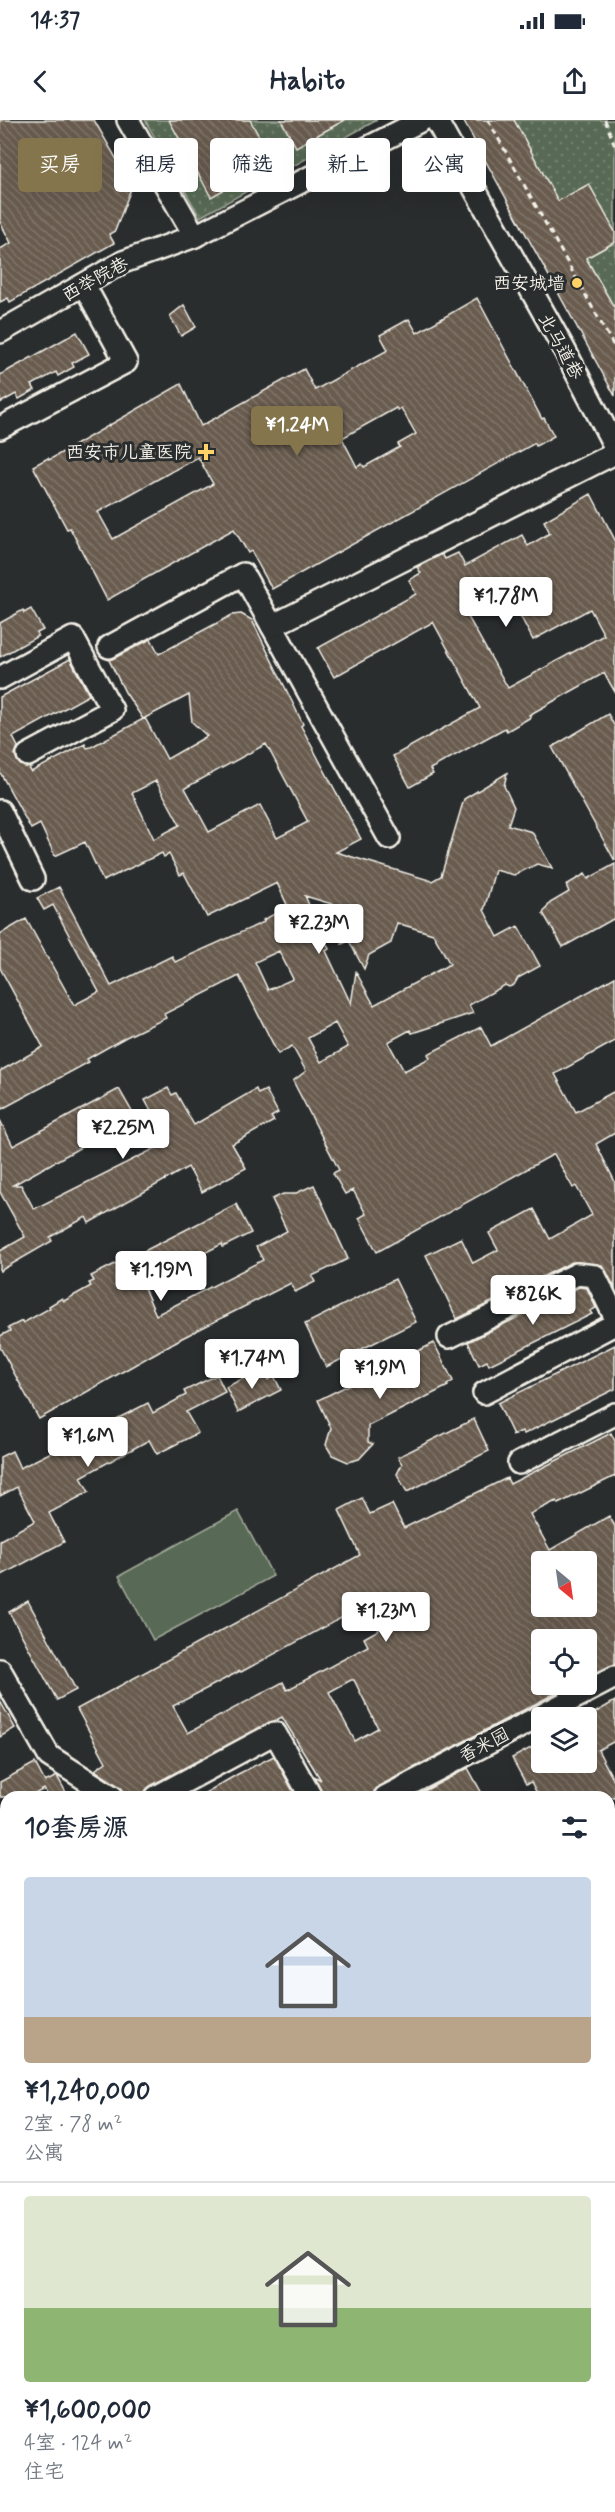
<!DOCTYPE html>
<html lang="zh">
<head>
<meta charset="utf-8">
<style>
	body { margin:0; font-family:Mynerve,"LXGW WenKai TC",sans-serif; background:#f2f2f3; color:#1f2937; height:100vh; display:flex; flex-direction:column; font-size:22px; white-space:nowrap }
	* { box-sizing:border-box; margin:0 }
	p { font-size:20px; color:#747a83 }
	.icon { flex:none; width:33px; height:33px; fill:none; stroke:currentColor; stroke-width:2; stroke-linecap:round; stroke-linejoin:round }
	.map { position:relative; flex:1; overflow:hidden }
	.sheet { position:absolute; left:0px; top:1671px; width:615px; height:722px; display:flex; flex-direction:column; background:#fff; border-radius:18px 18px 0 0; box-shadow:0 6px 24px #0002 }
	.sheet>* { flex:none }
	.hud { position:absolute; left:18px; top:18px; width:579px; height:54px; display:flex; gap:12px }
	.needle { width:39px; rotate:151deg }
	.fabs { position:absolute; left:531px; top:1431px; display:grid; gap:12px }
	.fabs a { display:grid; place-items:center; width:66px; height:66px; border-radius:6px; background:#fff; box-shadow:0 6px 24px #0002; font-size:30px }
	.price { position:absolute; translate:-50% -51px; padding:0 14px; border-radius:6px; background:#fff; color:#222; font-size:20px; line-height:39px; filter:drop-shadow(0 2px 3px #0008) }
	.price::after { content:''; position:absolute; left:50%; top:36px; width:18px; height:14px; margin-left:-9px; background:inherit; clip-path:polygon(0 0,100% 0,50% 100%) }
	.price.active { background:#84754c; color:#fff }
	ul { padding:0; list-style:none }
	li { display:grid; align-content:center; gap:12px; height:318px; padding:0 24px }
	li+li { border-top:2px solid #e0e1e3 }
	li span { display:grid; place-items:center; height:186px; border-radius:6px; color:#555 }
	li>.icon { margin-inline-start:auto }
	span .icon { width:108px; height:108px; fill:#fffc; stroke-width:1 }
	li b { font-size:26px }
	h2 { display:flex; justify-content:space-between; align-items:center; height:72px; padding:0 24px; font-size:26px }
	.pill { padding:0 21px; border-radius:6px; background:#fff; box-shadow:0 6px 24px #0002; font-size:21px; line-height:54px }
	.pill.active { background:#84754c; color:#fff }
	.status { display:flex; justify-content:space-between; align-items:center; height:42px; padding:0 30px; background:#fff; direction:ltr }
	.status svg { height:16px; fill:currentColor }
	header { display:flex; justify-content:space-between; align-items:center; height:78px; padding:0 24px; background:#fff; font-size:27px; font-weight:700 }
	.map>svg:first-child { display:block }
	.green { fill:url(#green-dots); stroke:#a6ae9e; stroke-width:1.5 }
	.forest { fill:url(#forest-firs); stroke:#a6ae9e; stroke-width:1.5 }
	.pitch { fill:#596b55; stroke:#a6ae9e; stroke-width:1.5 }
	.building { fill:url(#building-back-hatch); stroke:#f4f1e8; stroke-width:1.5; fill-rule:evenodd }
	.lines { fill:none; stroke-linecap:round; stroke-linejoin:round }
	.minor-casing { stroke:#f4f1e8; stroke-width:26 }
	.path { stroke:#f4f1e8; stroke-width:3; stroke-dasharray:6 4.5; stroke-linecap:butt }
	.minor { stroke:#2a2d2e; stroke-width:21 }
	.poi-dot { fill:#ffd166; stroke:#2a2d2e; stroke-width:2 }
	.labels { text-anchor:middle; stroke-width:6; stroke-linejoin:round; paint-order:stroke }
	.street-label { font-size:18px; fill:#f4f1e8; stroke:#2a2d2e }
	.poi-label { font-size:18px; fill:#f4f1e8; stroke:#2a2d2e; text-anchor:end }
</style>
</head>
<body>
<div class="status"><b>14:37</b><svg viewBox="0 0 49 12"><path d="M0 12V9h3v3zM5 12V6h3v6zM10 12V3h3v9zM15 12V0h3v12zM26 1h20v11H26zM47 4h2v5h-2z"/></svg></div>
<header><svg class="icon" aria-label="back" viewBox="0 0 24 24"><path d="M15 5l-7 7 7 7"/></svg>Habito<svg class="icon" aria-label="share" viewBox="0 0 24 24"><path d="M12 15V3M7 8l5-5 5 5M5 13v7h14v-7"/></svg></header>
<div class="map">
<svg width="615" height="2392" viewBox="0 0 615 2392">
	<defs>
		<pattern id="green-dots" width="8" height="8" patternUnits="userSpaceOnUse" patternTransform="scale(1.5)"><rect width="8" height="8" fill="#596b55"/><path d="M2 2h.1M6 6h.1" fill="none" stroke="#71816d" stroke-width="1.8" stroke-linecap="round"/></pattern>
		<pattern id="forest-firs" width="22" height="20" patternUnits="userSpaceOnUse" patternTransform="scale(1.5)"><rect width="22" height="20" fill="#596b55"/><path d="M5 1l3.5 6h-7zM16 11l3.5 6h-7z" fill="#71816d"/></pattern>
		<pattern id="building-back-hatch" width="6" height="6" patternUnits="userSpaceOnUse" patternTransform="scale(1.5)"><rect width="6" height="6" fill="#695c50"/><path d="M-1 5l2 2M0 0l6 6M5-1l2 2" fill="none" stroke="#7f7469"/></pattern>
	</defs>
	<rect width="100%" height="100%" fill="#2a2d2e"/>
	<filter id="ink" filterUnits="userSpaceOnUse"><feTurbulence type="fractalNoise" baseFrequency=".0167" numOctaves="2"/><feDisplacementMap in="SourceGraphic" scale="12" xChannelSelector="R" yChannelSelector="G"/><feConvolveMatrix kernelMatrix="1 2 1 2 8 2 1 2 1" color-interpolation-filters="sRGB"/></filter>
	<g filter="url(#ink)">
		<!-- green -->
		<g class="green">
			<polygon points="145,0 377,0 200,97"/>
			<polygon points="514,0 615,0 615,112 558,81"/>
			<polygon points="615,122 615,189 586,138"/>
		</g>
		<!-- forest -->
		<polygon class="forest" points="6,1894 6,2120 0,2110 0,1898"/>
		<!-- pitch -->
		<polygon class="pitch" points="238,1391 273,1456 153,1520 119,1456"/>
		<!-- building -->
		<g class="building">
			<polygon points="0,0 94,0 132,66 115,111 109,114 114,123 10,182 8,178 0,182 0,129 11,123 0,102"/>
			<polygon points="169,0 250,0 273,42 211,77"/>
			<polygon points="281,0 345,0 296,27"/>
			<polygon points="463,0 514,0 558,81 589,64 615,112 615,122 586,138 615,189 615,276"/>
			<path d="M477 178 542 299 544 298 554 316 536 326 535 323 272 469 251 431 248 433 234 409 107 480 70 408 67 409 33 346 48 338 49 340 181 264 201 306 304 249 315 270 388 230 380 215 409 199 417 213ZM396 288 398 290 401 288 416 314 398 324 400 327 364 347 362 344 357 347 342 318ZM198 337 213 364 113 419 98 392Z"/>
			<polygon points="184,185 196,207 181,216 170,196"/>
			<polygon points="77,212 89,234 72,243 74,247 58,256 56,252 32,265 35,270 19,279 16,274 0,283 0,255"/>
			<path d="M591 374 615 420V572L604 553 529 595 531 597 507 611 505 608 430 649 433 654 410 667 393 636 480 588 433 502 334 557 318 528 416 474 409 460 421 453 417 447 442 434 445 439 458 433 465 446 522 415 528 426 550 413 544 401ZM503 463 533 520 590 489 604 515 508 568 462 486Z"/>
			<polygon points="31,489 43,510 37,513 38,516 0,537 0,503 23,490 24,493"/>
			<path d="M241 494 252 500 303 604 301 606 361 719 336 732 432 761 441 756 464 679 507 653 504 666 514 687 508 705 532 712 552 748 537 744 514 755 495 750 484 790 498 817 518 806 540 846 518 858 514 865 509 867 505 865 469 885 473 893 412 913 410 910 388 922 404 951 430 938 428 934 481 907 491 926 615 857V921L555 954 576 992 615 971V1013L596 1024 615 1062V1168L602 1145 572 1142 457 1199 426 1135 461 1118 473 1143 498 1130 489 1113 534 1089 550 1119 592 1095 576 1066 573 1068 554 1034 377 1132 359 1098 366 1094 353 1070 345 1074 333 1053 339 1050 293 961 306 951 292 926 278 934 239 856 164 894 166 898 126 917 87 939 89 942 0 990V951L43 927 0 848V814L26 799 74 885 99 872 53 785 44 790 37 778 59 767 111 866 172 836 175 842 264 802 263 800 288 787 277 763 207 797 184 753 180 755 169 734 164 737 162 733 103 761 85 722 55 736 40 704 31 709 0 652V577L70 539 89 575 13 617 18 627 15 634 17 640 21 645 29 647 31 652 85 624 87 628 91 627 145 598 167 639 207 616 192 602 189 575 143 599 125 572 109 540 151 519 159 534 232 495ZM266 624 308 702 277 718 260 685 209 712 185 668ZM156 661 180 705 154 719 132 673ZM305 776 352 790 342 824 349 821 364 849 369 835 391 823 397 803 433 814 450 844 374 885 356 852 351 884 326 831 329 829ZM279 831 293 859 268 870 255 842ZM335 903 348 927 321 942 308 918Z"/>
			<polygon points="608,594 615,607 615,741 552,627"/>
			<polygon points="615,744 615,798 563,827 543,793 550,783 569,772 566,765 585,754 588,759"/>
			<polygon points="168,968 172,975 176,973 194,1005 256,969 258,974 266,970 278,993 271,997 274,1001 232,1024 246,1048 202,1072 188,1047 89,1103 86,1097 50,1117 52,1121 0,1151 0,1131 25,1117 0,1072 0,1000 13,1026 119,969 135,997 13,1065 21,1065 34,1089 168,1022 145,980"/>
			<polygon points="314,1065 348,1139 312,1156 315,1162 295,1172 291,1163 182,1218 39,1299 0,1227 0,1216 10,1211 8,1208 22,1201 23,1203 50,1188 49,1186 62,1178 64,1181 91,1166 89,1163 94,1161 91,1156 119,1142 119,1144 236,1084 251,1113 223,1127 222,1124 200,1135 202,1138 144,1168 156,1195 263,1140 256,1127 287,1111 272,1079 283,1074 294,1074"/>
			<polygon points="395,1159 416,1202 326,1247 305,1204"/>
			<polygon points="579,1167 587,1168 596,1188 590,1191 592,1194 489,1245 487,1241 479,1245 468,1222"/>
			<polygon points="434,1223 453,1261 447,1265 448,1266 368,1306 368,1322 373,1324 359,1339 348,1342 332,1335 326,1325 331,1308 318,1280"/>
			<polygon points="615,1225 615,1269 524,1314 522,1311 513,1315 498,1283"/>
			<polygon points="262,1249 268,1260 274,1256 281,1270 238,1292 226,1267"/>
			<polygon points="217,1255 225,1272 186,1292 198,1313 157,1334 149,1320 81,1357 89,1372 49,1393 64,1422 0,1456 0,1420 35,1401 17,1367 0,1376 0,1337 12,1331 20,1348 148,1283 153,1293 186,1275 184,1271"/>
			<polygon points="474,1299 489,1331 407,1372 397,1354 402,1344 398,1337"/>
			<path d="M611 1313 615 1321V1356L558 1384 556 1381 530 1394 550 1430 609 1396 615 1406V1544L586 1557V1520H542V1564H573L379 1666 373 1674 367 1677H324L314 1656 321 1660 282 1597 150 1666 141 1677H126L120 1667 95 1650 106 1642 77 1589 360 1435 339 1390 362 1378 370 1394 392 1384 404 1408 507 1358 510 1364ZM542 1442H586V1486H542ZM382 1476 396 1500 364 1518 368 1526 287 1570 283 1562 188 1613 173 1586 240 1551 241 1552ZM351 1560H354L378 1608 355 1621 329 1572Z"/>
			<polygon points="28,1481 76,1570 57,1580 9,1492"/>
			<polygon points="0,1581 15,1608 0,1617"/>
			<polygon points="615,1581 615,1621 598,1630 615,1663 615,1677 539,1677 531,1662 526,1664 512,1638 542,1622 542,1642 586,1642 586,1598"/>
			<polygon points="274,1636 296,1677 198,1677 238,1654"/>
			<polygon points="35,1643 45,1662 57,1656 68,1676 79,1670 89,1677 49,1677 44,1669 29,1677 0,1677 0,1662"/>
			<polygon points="468,1648 484,1677 413,1677"/>
		</g>
		<g class="lines">
			<defs>
				<g id="minor">
					<polyline points="128,0 195,116"/>
					<polyline points="436,0 564,229 615,327"/>
					<polyline points="0,212 123,142 195,116 422,0"/>
					<polyline points="0,308 126,242 84,165"/>
					<polyline points="272,506 389,718"/>
					<polyline points="109,527 243,454 272,506 615,333"/>
					<polyline points="0,558 73,518 112,590 28,635"/>
					<polyline points="0,691 33,759"/>
					<polyline points="449,1217 577,1154 595,1156 615,1197"/>
					<polyline points="484,1273 615,1204"/>
					<polyline points="519,1343 615,1294"/>
					<polyline points="0,1550 49,1636 113,1677"/>
					<polyline points="156,1677 275,1613 311,1677"/>
					<polyline points="385,1677 615,1557"/>
					<polyline points="0,1881 6,1878"/>
					<polyline points="609,1896 613,1894"/>
					<polyline points="609,2090 615,2086"/>
					<polyline points="609,2252 615,2249"/>
					<polyline points="461,2386 464,2392"/>
					<polyline points="380,2392 389,2386"/>
				</g>
			</defs>
			<!-- minor casing -->
			<use href="#minor" class="minor-casing"/>
			<!-- path -->
			<g class="path">
				<polyline points="488,0 615,228"/>
				<polyline points="605,0 615,26"/>
			</g>
			<!-- minor -->
			<use href="#minor" class="minor"/>
		</g>
	</g>
	<!-- markers -->
	<g class="poi-dot">
		<circle cx="577" cy="163" r="6"/>
		<path d="M203 323h6v6h6v6h-6v6h-6v-6h-6v-6h6z"/>
	</g>
	<g class="labels">
		<!-- street labels -->
		<g class="street-label">
			<text transform="translate(95 159) rotate(-29)" y="6">西举院巷</text>
			<text transform="translate(561 226) rotate(61)" y="6">北马道巷</text>
			<text transform="translate(484 1625) rotate(-27)" y="6">香米园</text>
		</g>
		<!-- poi labels -->
		<g class="poi-label">
			<text x="565" y="169">西安城墙</text>
			<text x="192" y="338">西安市儿童医院</text>
		</g>
	</g>
</svg>
<div class="fabs">
<a><svg class="needle" viewBox="-14 -14 28 28"><path d="M0-13l5 13h-10z" fill="#e53935"/><path d="M0 13l5-13h-10z" fill="#747a83"/></svg></a>
<a><svg class="icon" aria-label="locate" viewBox="0 0 24 24"><circle cx="12" cy="12" r="6"/><path d="M12 2v4M12 18v4M2 12h4M18 12h4"/></svg></a>
<a><svg class="icon" aria-label="layers" viewBox="0 0 24 24"><path d="M12 4l9 5-9 5-9-5zM3 14l9 5 9-5"/></svg></a>
</div>
<b class="price active" style="left:297px;top:337px">¥1.24M</b>
<b class="price" style="left:506px;top:508px">¥1.78M</b>
<b class="price" style="left:319px;top:835px">¥2.23M</b>
<b class="price" style="left:123px;top:1040px">¥2.25M</b>
<b class="price" style="left:161px;top:1182px">¥1.19M</b>
<b class="price" style="left:533px;top:1206px">¥826K</b>
<b class="price" style="left:252px;top:1270px">¥1.74M</b>
<b class="price" style="left:380px;top:1280px">¥1.9M</b>
<b class="price" style="left:88px;top:1348px">¥1.6M</b>
<b class="price" style="left:386px;top:1523px">¥1.23M</b>
<div class="hud">
<a class="pill active">买房</a>
<a class="pill">租房</a>
<a class="pill">筛选</a>
<a class="pill">新上</a>
<a class="pill">公寓</a>
</div>
<section class="sheet">
<h2>10套房源<svg class="icon" aria-label="filters" viewBox="0 0 24 24"><path d="M4 7h16M4 17h16"/><circle cx="9" cy="7" r="2"/><circle cx="15" cy="17" r="2"/></svg></h2>
<ul>
<li><span style="background:linear-gradient(#c9d6e8 75%,#b9a48a 0)"><svg class="icon" aria-label="home" viewBox="0 0 24 24"><path d="M3 11l9-7 9 7M6 9v11h12V9"/></svg></span><div><b>¥1,240,000</b><p>2室 · 78 m²</p><p>公寓</p></div></li>
<li><span style="background:linear-gradient(#dfe7d0 60%,#8fb573 0)"><svg class="icon" aria-label="home" viewBox="0 0 24 24"><path d="M3 11l9-7 9 7M6 9v11h12V9"/></svg></span><div><b>¥1,600,000</b><p>4室 · 124 m²</p><p>住宅</p></div></li>
</ul>
</section>
</div>
</body>
</html>
